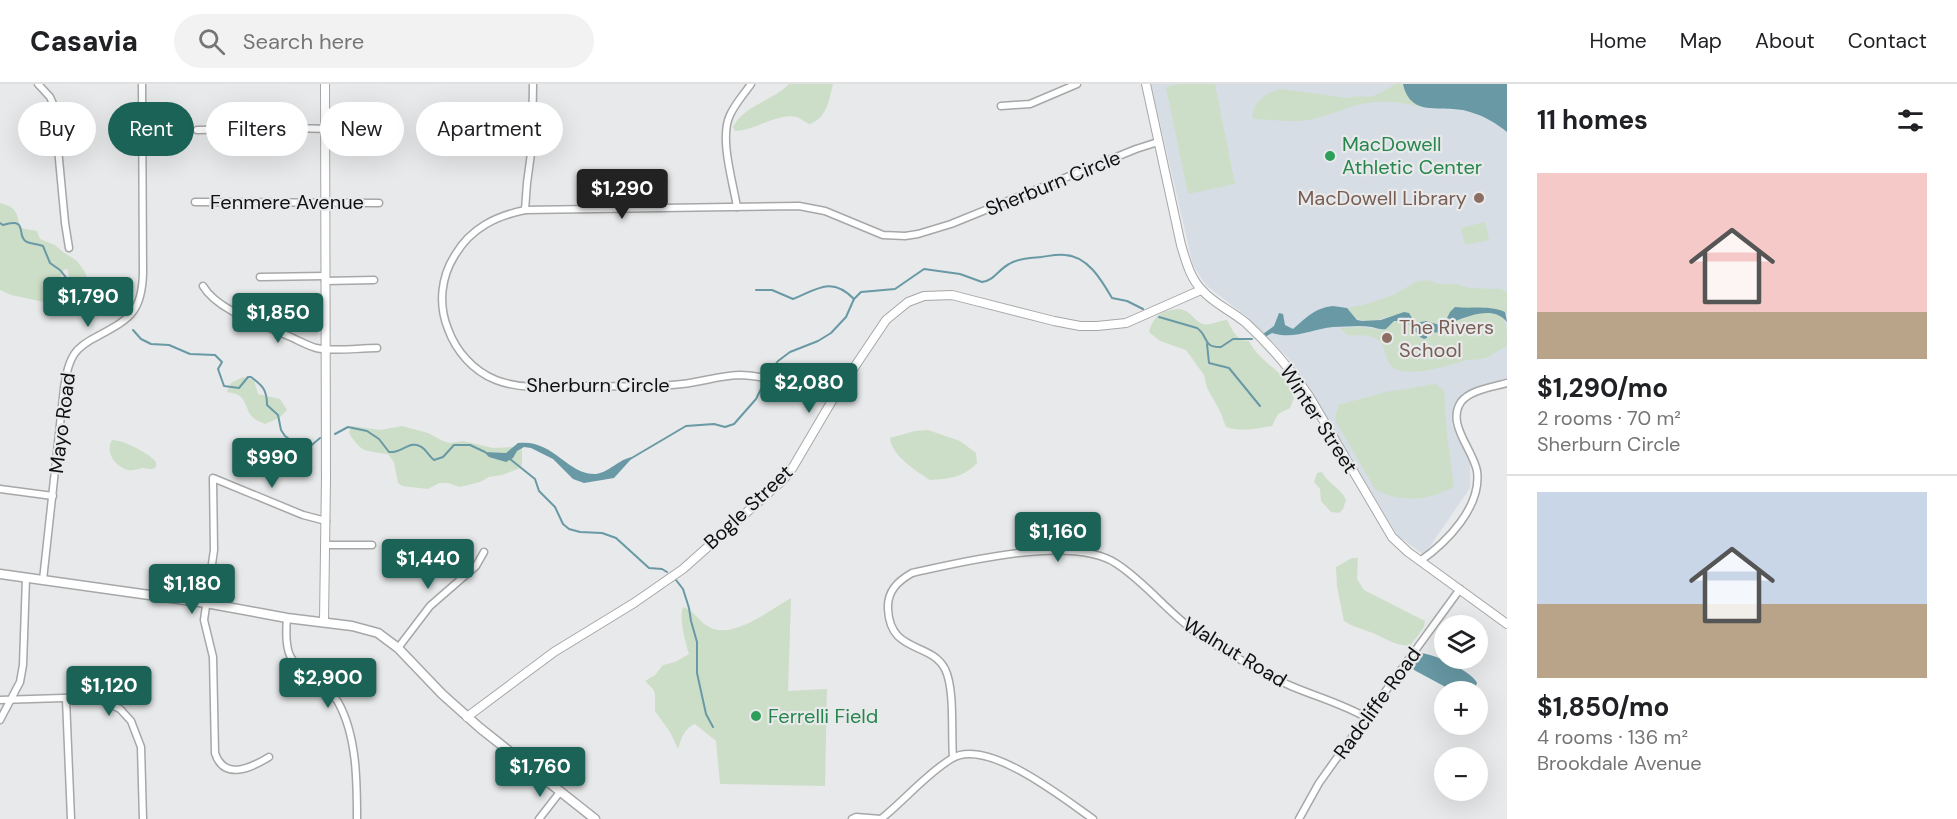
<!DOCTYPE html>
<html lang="en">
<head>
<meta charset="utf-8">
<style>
	body { margin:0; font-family:"DM Sans",sans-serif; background:#f2f2f2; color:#202124; height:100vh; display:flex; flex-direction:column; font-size:22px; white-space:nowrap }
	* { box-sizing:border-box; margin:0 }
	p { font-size:20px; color:#757577 }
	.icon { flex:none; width:33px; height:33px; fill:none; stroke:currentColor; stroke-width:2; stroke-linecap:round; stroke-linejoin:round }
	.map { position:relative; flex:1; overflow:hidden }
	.panel { display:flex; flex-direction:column; background:#fff; width:450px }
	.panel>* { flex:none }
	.hud { position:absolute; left:18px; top:18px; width:570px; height:54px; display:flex; gap:12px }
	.fabs { position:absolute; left:1434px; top:531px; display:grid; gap:12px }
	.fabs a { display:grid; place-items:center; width:54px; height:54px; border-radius:50%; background:#fff; box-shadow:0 6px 24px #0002; font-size:30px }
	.price { position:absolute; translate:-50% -51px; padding:0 14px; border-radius:6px; background:#1b6356; color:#fff; font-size:20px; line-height:39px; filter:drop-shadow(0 2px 3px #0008) }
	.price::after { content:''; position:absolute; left:50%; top:36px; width:18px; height:14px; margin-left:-9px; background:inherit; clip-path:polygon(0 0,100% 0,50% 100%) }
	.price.current { background:#222; color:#fff }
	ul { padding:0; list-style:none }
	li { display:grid; align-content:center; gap:12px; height:318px; padding:0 30px }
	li+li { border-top:2px solid #e0e0e0 }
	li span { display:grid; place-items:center; height:186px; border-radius:0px; color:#555 }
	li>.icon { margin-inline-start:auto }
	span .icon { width:108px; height:108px; fill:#fffc; stroke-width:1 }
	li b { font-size:26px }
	h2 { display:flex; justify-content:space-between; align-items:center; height:72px; padding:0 30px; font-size:26px }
	.tag { padding:0 21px; border-radius:27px; background:#fff; box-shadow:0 6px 24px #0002; font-size:21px; line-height:54px }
	.tag.current { background:#1b6356; color:#fff }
	header { display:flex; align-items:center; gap:36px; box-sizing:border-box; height:84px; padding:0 30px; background:#fff; border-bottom:2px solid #e0e0e0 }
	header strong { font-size:28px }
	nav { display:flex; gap:33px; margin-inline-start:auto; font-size:21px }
	.search { width:420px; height:54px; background:#f2f2f2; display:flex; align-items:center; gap:15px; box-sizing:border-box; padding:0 21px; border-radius:33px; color:#757577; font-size:22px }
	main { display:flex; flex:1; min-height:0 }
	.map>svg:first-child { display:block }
	.built { fill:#d6dde4 }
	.green { fill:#cddec8 }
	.water { fill:#6899a5 }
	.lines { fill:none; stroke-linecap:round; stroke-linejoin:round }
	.stream { stroke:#6899a5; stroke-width:2 }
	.minor-casing { stroke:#a6a7a8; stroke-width:9 }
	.tertiary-casing { stroke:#a6a7a8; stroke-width:10 }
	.secondary-casing { stroke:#a6a7a8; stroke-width:11 }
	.minor { stroke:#fff; stroke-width:6 }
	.tertiary { stroke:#fff; stroke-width:8 }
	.secondary { stroke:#fff; stroke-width:8 }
	.leisure-dot { fill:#2e9e5b; stroke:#e8e9ea; stroke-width:2 }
	.education-dot { fill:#8d6e63; stroke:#e8e9ea; stroke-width:2 }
	.labels { text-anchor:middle; stroke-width:4.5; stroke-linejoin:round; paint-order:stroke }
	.leisure-label { font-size:20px; fill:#27864d; stroke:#e8e9ea; text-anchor:start }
	.street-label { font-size:20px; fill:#0e0f0f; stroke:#e8e9ea }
	.education-label { font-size:20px; fill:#785e54; stroke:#e8e9ea; text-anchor:end }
</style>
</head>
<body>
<header>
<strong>Casavia</strong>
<div class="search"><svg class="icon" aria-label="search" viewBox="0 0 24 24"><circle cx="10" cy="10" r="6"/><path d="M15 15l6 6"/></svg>Search here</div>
<nav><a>Home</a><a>Map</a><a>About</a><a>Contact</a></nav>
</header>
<main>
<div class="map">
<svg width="1507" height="735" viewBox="0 0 1507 735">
	<rect width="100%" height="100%" fill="#e8e9ea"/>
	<!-- built -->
	<polygon class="built" points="1151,0 1403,0 1406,10 1448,25 1469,27 1495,39 1507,48 1507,297 1458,318 1454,324 1452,341 1470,377 1470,404 1424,471 1398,452 1322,325 1288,274 1247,233 1207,202 1201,194 1193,181"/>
	<!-- green -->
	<g class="green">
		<path d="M789 0H833C829 16 827 35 809 40 805 38 801 34 796 33 779 28 754 47 735 47L733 43C744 21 773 17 789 0Z"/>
		<polygon points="1179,0 1215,0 1235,100 1188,110 1166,3"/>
		<path d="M1395 0H1403L1406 10 1425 24C1401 17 1378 15 1353 22 1338 27 1324 33 1309 36 1290 39 1272 35 1253 35 1250 19 1268 7 1281 5L1348 14C1356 11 1365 14 1373 12 1378 10 1392 3 1395 0Z"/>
		<path d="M0 119C16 123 17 128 20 144L37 147 40 155 55 161 63 168 77 177 85 188 94 219 89 221 76 213 67 185 64 186C55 198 62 205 62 218L58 221 11 211 0 206Z"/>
		<polygon points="1485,138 1489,156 1465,161 1461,144"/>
		<path d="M1428 196 1440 200H1457L1469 204 1501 205 1507 208V230L1505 228 1455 223 1443 242 1426 237 1415 239 1409 229C1387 228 1363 251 1347 224L1367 220 1393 211 1416 198Z"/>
		<path d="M1178 225C1192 226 1192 236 1203 240 1211 242 1219 236 1227 236 1232 245 1236 257 1249 257 1256 272 1271 281 1282 292 1288 298 1291 306 1294 314L1290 324 1278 330 1272 342C1256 345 1241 348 1226 343L1220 327 1207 304 1204 291 1186 266 1160 257 1149 248C1154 231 1161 227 1178 225Z"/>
		<path d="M1480 229C1507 227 1507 238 1507 262 1500 265 1493 271 1486 274 1479 276 1471 275 1463 277 1448 282 1409 294 1394 284 1383 277 1388 260 1375 254 1366 250 1357 252 1347 251L1340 244 1361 243 1381 246C1385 243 1390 238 1394 237 1405 233 1417 245 1426 250L1427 248C1438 248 1449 247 1455 237Z"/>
		<path d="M243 293 254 296 258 310 280 315 287 326 279 334 265 340C244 332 251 325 241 313 238 310 232 309 227 308L231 299Z"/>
		<path d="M1436 300 1444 307 1447 351 1454 403C1429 416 1401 420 1375 405L1335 336 1338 321 1386 308Z"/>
		<path d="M351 342 380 346 402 342 428 349 443 357 450 359 463 357 493 364 514 363 522 364V380L520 384 502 391 489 393 480 398 460 403 448 399H439L428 405 402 402 398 399 394 378 388 370C367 367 361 369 349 349Z"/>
		<path d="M928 346 960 357 976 369 977 379C964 393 949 395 930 396 917 388 891 371 890 354L915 347Z"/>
		<path d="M112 356C121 355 151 370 156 378V383C150 387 149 384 142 384 137 385 133 387 128 386 115 382 105 369 112 356Z"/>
		<path d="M1322 388C1328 400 1341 404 1346 416L1343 425 1339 429 1331 428 1321 417 1320 405 1314 398 1317 389Z"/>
		<path d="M1352 474H1358L1357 495 1364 506 1425 537 1424 543 1410 562C1395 562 1384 553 1370 548 1360 544 1353 543 1344 537L1337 502 1336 483Z"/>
		<path d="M791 514 788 607 827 605 825 702 720 700 716 657 695 640C684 644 681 655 678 665L670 648 655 627V610L653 605 645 597 655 591 663 581 675 578 689 570C685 558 679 535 683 523 694 526 699 538 709 543 732 556 770 526 791 514Z"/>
	</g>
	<!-- water -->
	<g class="water">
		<path d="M1403 0H1507V48C1496 39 1484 32 1470 28 1444 19 1411 36 1403 0Z"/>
		<path d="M1333 222 1347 224 1357 236 1362 237 1381 236 1404 228 1409 229 1415 239 1426 237 1443 242 1450 228 1455 223C1472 225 1488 221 1505 228L1507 238C1494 222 1472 231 1455 237 1447 250 1440 249 1427 248V254L1424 255 1420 253 1406 237H1394L1386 245C1380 246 1377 244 1372 243 1359 241 1345 243 1333 243 1312 245 1294 256 1272 249L1265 253 1263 250 1274 242 1279 229 1283 230 1285 241 1293 245C1306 234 1314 224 1333 222Z"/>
		<path d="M518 359C554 355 566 390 595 390 609 389 618 375 633 373L614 394 584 399 573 395 553 375 531 364 524 363 517 367 513 374 506 378 489 373 484 368 506 369Z"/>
		<path d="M1418 569C1431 568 1472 587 1477 599L1474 607H1453L1414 586 1412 581Z"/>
	</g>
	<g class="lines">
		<!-- stream -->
		<g class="stream">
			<path d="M0 139 3 141C30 133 15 152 27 158 32 160 38 160 43 162L50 179 60 186 68 196 91 209 101 223 107 226 117 225 123 229"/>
			<path d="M756 206H772L793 215C817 205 832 192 854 215"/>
			<path d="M1159 233 1197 244C1209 252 1202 264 1221 263L1233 255H1252"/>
			<path d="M133 246 141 255 151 260 169 261 190 270 215 271 222 278 218 285 224 302 239 304 248 293H251C263 302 267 306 267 321L278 331 281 346 285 352 303 365H307L320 354"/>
			<polyline points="1207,260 1209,279 1229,284 1260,322"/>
			<path d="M335 350 348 343 367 347 379 355 389 368C402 370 411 353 424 365 428 369 430 373 434 376L443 373 454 361H470L485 368"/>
			<polyline points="510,375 535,395 539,407 555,423 563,440 569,445 580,448 602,449 616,454 649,484 662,485 667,488"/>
			<path d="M630 375 686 342 714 340 725 343 734 340 756 315 770 287 778 277 790 268 818 257 831 249 846 233 854 215 861 208 895 205 924 185 960 190 982 198C995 196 998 186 1009 180 1018 174 1031 174 1041 173 1049 172 1057 170 1065 171 1088 172 1102 197 1112 214L1127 217 1143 225"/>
			<polyline points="676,496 683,505 689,524 691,537 697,558 697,589 706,630 713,643"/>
		</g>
		<defs>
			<g id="minor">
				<polyline points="38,0 50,13 54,22 65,139 69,164"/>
				<polyline points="1001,22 1030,20 1077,0"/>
				<polyline points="197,46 288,44 374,46"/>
				<polyline points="195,118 379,119"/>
				<path d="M737 123C733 98 719 54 730 31 735 20 744 10 751 0"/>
				<polyline points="525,126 527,99 532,62 533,0"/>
				<polyline points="260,193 325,192"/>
				<polyline points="325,197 374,196"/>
				<path d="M203 202C217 226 261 240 286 251 296 255 306 261 316 264 335 268 357 264 377 264"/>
				<path d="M833 315C805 305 771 292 741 291 721 291 702 298 682 300 651 304 618 302 587 302 557 302 524 307 496 296 473 287 456 267 448 245 438 220 441 193 455 171 471 144 496 132 525 126L799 122 825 127 883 151 905 152 918 150 951 140 1136 65 1158 58"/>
				<polyline points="0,405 53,412"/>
				<polyline points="325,461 372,461"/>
				<path d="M1420 477C1446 459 1482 423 1477 387 1473 365 1446 340 1461 318 1470 306 1493 303 1507 299"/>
				<path d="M43 496 64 304C66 292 68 279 75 269 81 261 90 256 98 252 129 235 142 229 143 189L142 0"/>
				<path d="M287 534C283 581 295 578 325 605 330 609 335 613 338 618 357 652 357 698 357 735"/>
				<polyline points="398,564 430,522 476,482 484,468"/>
				<polyline points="66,615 71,735"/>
				<polyline points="0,616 94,613 120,625 131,637 141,663 143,735"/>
				<polyline points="0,636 20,598 23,581 26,494"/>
				<path d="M269 673C251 684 224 697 215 669L213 573 204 536 214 466 213 394 303 431 326 437"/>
				<path d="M953 673C951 650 955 605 945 585 930 557 890 570 888 525 887 507 898 497 912 489 962 478 1073 450 1117 480 1149 501 1171 533 1204 554 1232 571 1261 589 1291 602 1317 613 1343 620 1367 634"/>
				<polyline points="539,735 560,708"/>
				<polyline points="852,735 856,733 881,735"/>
				<path d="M881 735C905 716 925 691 951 675 986 652 1064 715 1093 735"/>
				<polyline points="1299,735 1319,699 1339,671 1460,505"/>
			</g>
			<g id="tertiary">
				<path d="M1146 0 1181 161C1186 177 1190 194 1202 206 1214 220 1232 227 1246 239 1270 261 1291 286 1309 312L1392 453 1408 468 1507 540"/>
				<polyline points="324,537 326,395 325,0"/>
				<polyline points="467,633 554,568 634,519 683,485 784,395 793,383 833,315 886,236 908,218 924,212 952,211 1054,237 1080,242 1097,242 1126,239 1201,206"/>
			</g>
			<polyline id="secondary" points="0,490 206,519 287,534 352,542 378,549 398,564 442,610 480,644 595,735"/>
		</defs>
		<!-- minor casing -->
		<use href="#minor" class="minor-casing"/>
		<!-- tertiary casing -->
		<use href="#tertiary" class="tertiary-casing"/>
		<!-- secondary casing -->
		<use href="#secondary" class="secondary-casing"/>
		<!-- minor -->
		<use href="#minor" class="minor"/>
		<!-- tertiary -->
		<use href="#tertiary" class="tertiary"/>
		<!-- secondary -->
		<use href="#secondary" class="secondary"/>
	</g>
	<!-- markers -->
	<g class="leisure-dot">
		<circle cx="1330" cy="72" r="6"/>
		<circle cx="756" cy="632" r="6"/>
	</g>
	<g class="education-dot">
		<circle cx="1479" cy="114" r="6"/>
		<circle cx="1387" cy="254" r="6"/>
	</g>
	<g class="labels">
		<!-- leisure labels -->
		<g class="leisure-label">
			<text x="1342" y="67">MacDowell<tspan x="1342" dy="23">Athletic Center</tspan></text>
			<text x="768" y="639">Ferrelli Field</text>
		</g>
		<!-- street labels -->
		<g class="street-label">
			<text transform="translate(1053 99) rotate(-22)" y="7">Sherburn Circle</text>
			<text x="287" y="125">Fenmere Avenue</text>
			<text x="598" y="308">Sherburn Circle</text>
			<text transform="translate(1319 335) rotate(57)" y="7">Winter Street</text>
			<text transform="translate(62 339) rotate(-83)" y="7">Mayo Road</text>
			<text transform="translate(748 423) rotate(-43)" y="7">Bogle Street</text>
			<text transform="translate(1235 568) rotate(31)" y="7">Walnut Road</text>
			<text transform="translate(1377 619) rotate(-54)" y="7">Radcliffe Road</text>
		</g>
		<!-- education labels -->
		<g class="education-label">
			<text x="1467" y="121">MacDowell Library</text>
			<text x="1399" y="250" text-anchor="start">The Rivers<tspan x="1399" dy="23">School</tspan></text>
		</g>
	</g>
</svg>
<div class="fabs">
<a><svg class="icon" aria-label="layers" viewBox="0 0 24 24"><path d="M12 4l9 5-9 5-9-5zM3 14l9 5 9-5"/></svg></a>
<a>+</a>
<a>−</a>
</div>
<b class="price current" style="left:622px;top:136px">$1,290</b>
<b class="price" style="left:88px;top:244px">$1,790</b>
<b class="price" style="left:278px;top:260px">$1,850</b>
<b class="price" style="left:809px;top:330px">$2,080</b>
<b class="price" style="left:272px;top:405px">$990</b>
<b class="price" style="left:1058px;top:479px">$1,160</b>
<b class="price" style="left:428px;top:506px">$1,440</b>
<b class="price" style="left:192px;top:531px">$1,180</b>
<b class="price" style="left:328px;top:625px">$2,900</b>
<b class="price" style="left:109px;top:633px">$1,120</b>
<b class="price" style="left:540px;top:714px">$1,760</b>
<div class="hud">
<a class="tag">Buy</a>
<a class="tag current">Rent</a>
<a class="tag">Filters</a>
<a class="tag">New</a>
<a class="tag">Apartment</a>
</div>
</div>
<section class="panel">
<h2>11 homes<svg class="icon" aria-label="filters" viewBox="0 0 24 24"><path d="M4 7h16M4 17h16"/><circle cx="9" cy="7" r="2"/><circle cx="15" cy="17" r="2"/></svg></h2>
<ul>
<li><span style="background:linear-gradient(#f6c9c9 75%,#b9a48a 0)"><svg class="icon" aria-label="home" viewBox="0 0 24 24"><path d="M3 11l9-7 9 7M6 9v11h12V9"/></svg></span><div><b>$1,290/mo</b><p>2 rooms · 70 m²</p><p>Sherburn Circle</p></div></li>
<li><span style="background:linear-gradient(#c9d6e8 60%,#b9a48a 0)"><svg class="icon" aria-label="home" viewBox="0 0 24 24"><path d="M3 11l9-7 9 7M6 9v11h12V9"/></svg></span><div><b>$1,850/mo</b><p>4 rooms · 136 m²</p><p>Brookdale Avenue</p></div></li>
</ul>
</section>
</main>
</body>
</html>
